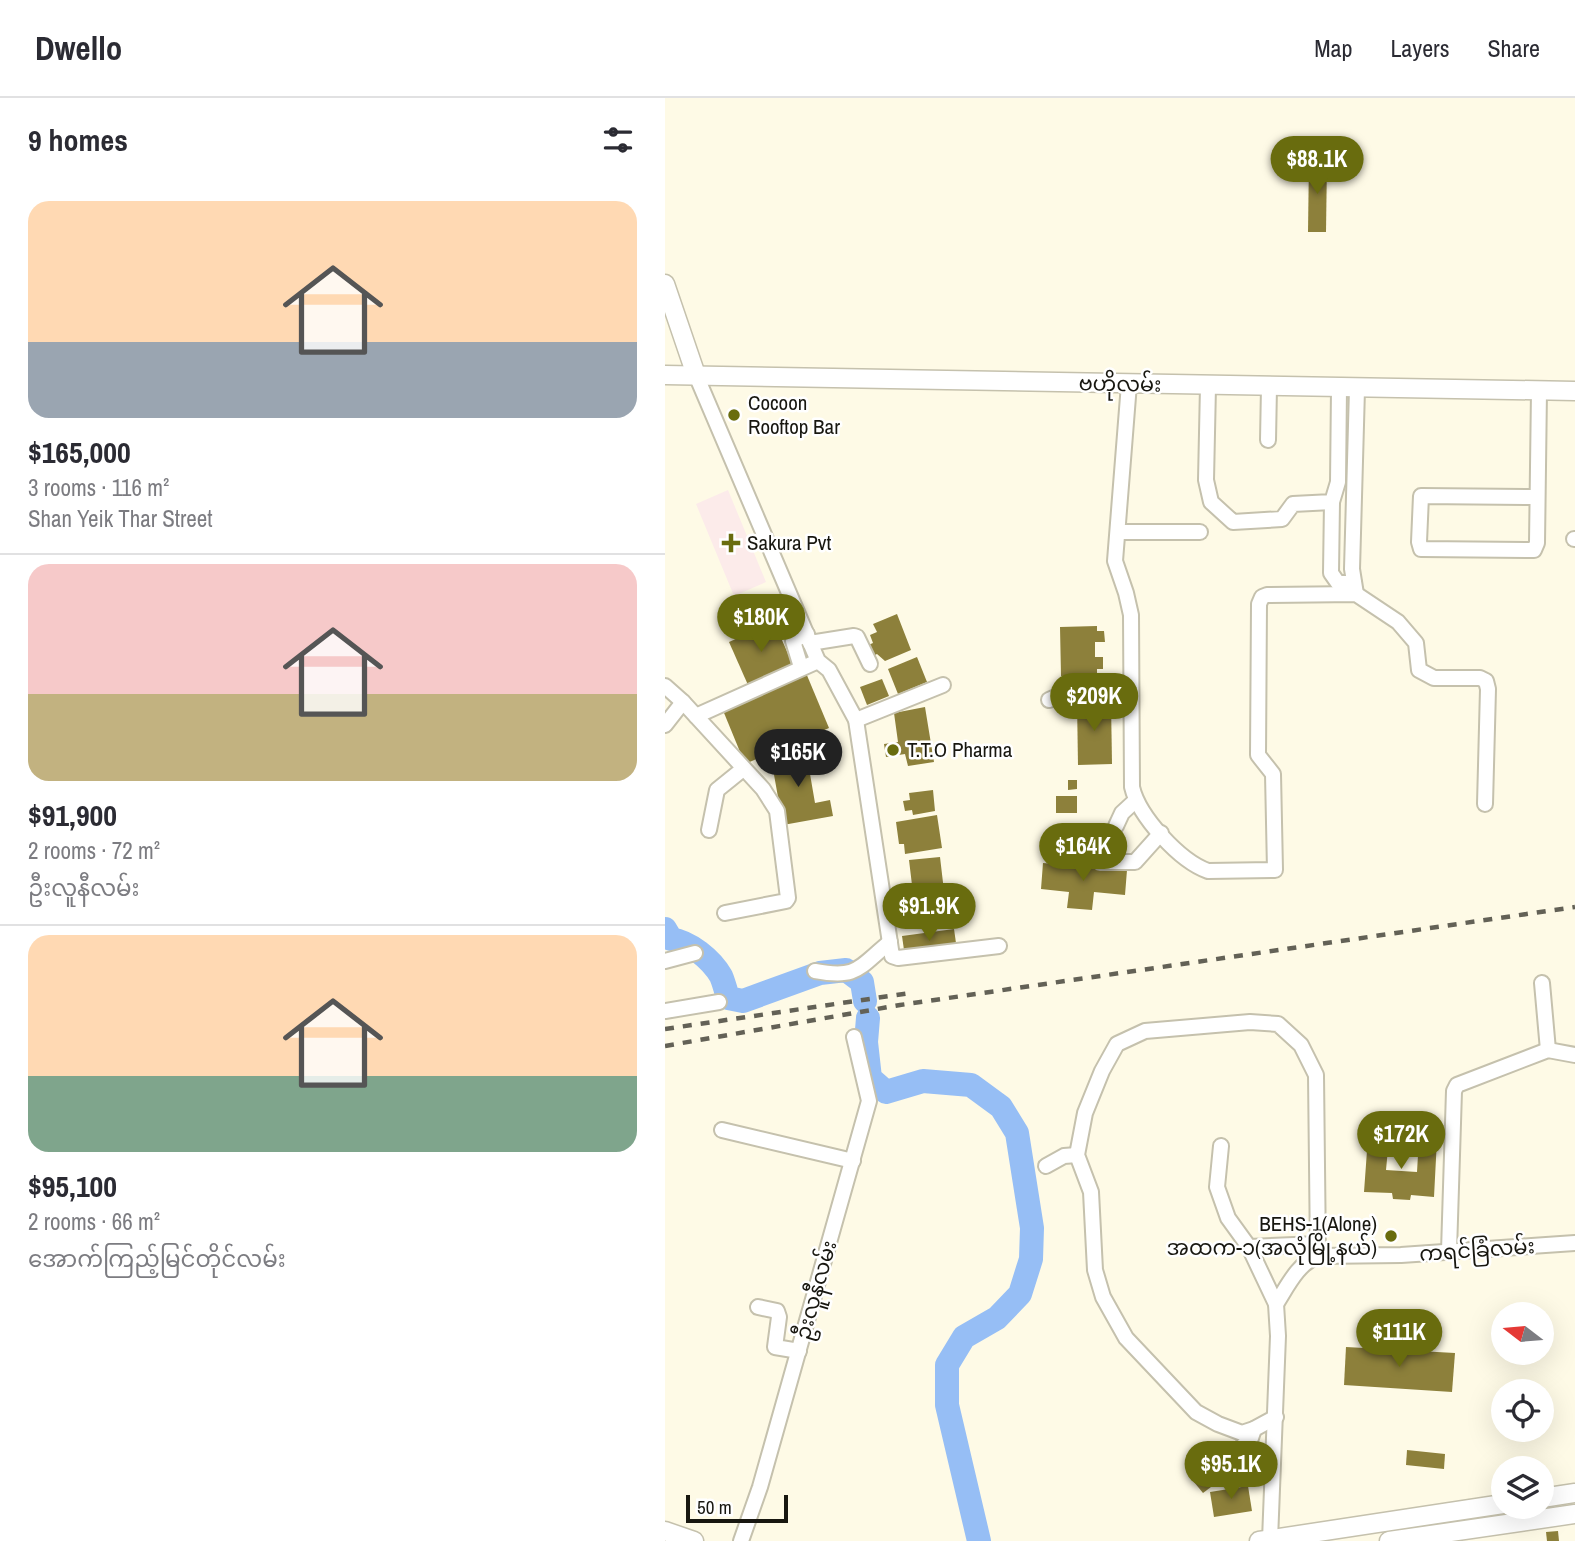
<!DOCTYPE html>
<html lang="en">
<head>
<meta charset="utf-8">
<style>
	body { margin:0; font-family:"Archivo Narrow","Noto Sans Myanmar",sans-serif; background:#f2f2f3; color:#2b2b33; height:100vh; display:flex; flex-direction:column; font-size:26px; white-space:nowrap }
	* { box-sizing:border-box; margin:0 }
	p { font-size:23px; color:#7c7c81 }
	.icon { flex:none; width:38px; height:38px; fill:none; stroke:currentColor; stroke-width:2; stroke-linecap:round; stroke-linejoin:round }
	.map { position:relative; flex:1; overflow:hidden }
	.details { display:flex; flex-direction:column; background:#fff; width:665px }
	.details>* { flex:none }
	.needle { width:46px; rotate:286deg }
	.fabs { position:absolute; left:826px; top:1204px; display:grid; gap:14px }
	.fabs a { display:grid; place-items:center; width:63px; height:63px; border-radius:50%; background:#fff; box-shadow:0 7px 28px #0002; font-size:35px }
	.scale { position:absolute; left:21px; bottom:18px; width:102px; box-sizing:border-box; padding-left:7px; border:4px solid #181710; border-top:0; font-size:19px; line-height:24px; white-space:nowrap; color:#181710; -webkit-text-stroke:5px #fff; paint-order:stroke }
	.price { position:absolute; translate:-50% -60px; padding:0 16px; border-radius:24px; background:#696c0e; color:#fff; font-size:23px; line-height:46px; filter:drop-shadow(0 2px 4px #0008) }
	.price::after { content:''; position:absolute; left:50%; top:42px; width:21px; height:16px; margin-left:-10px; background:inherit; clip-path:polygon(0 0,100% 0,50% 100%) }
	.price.current { background:#222; color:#fff }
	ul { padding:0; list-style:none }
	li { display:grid; align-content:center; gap:14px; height:371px; padding:0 28px }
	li+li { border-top:2px solid #e1e1e2 }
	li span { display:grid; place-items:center; height:217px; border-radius:21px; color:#555 }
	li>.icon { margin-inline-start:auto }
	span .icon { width:126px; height:126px; fill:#fffc; stroke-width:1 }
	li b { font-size:30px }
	h2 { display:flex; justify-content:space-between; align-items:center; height:84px; padding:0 28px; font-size:30px }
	header { display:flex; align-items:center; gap:42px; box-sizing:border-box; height:98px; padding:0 35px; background:#fff; border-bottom:2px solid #e1e1e2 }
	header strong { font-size:33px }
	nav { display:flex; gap:38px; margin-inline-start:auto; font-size:24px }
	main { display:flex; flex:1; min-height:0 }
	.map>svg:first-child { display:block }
	.medical { fill:#fcebea }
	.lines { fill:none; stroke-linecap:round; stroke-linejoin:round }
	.river { stroke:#96bef5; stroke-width:24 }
	.building { fill:#8d803b }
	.minor-casing { stroke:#c5c1ad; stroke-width:18 }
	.major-casing { stroke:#c5c1ad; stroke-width:21 }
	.minor { stroke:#fff; stroke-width:14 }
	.major { stroke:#fff; stroke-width:18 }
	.rail { stroke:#636156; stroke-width:4.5; stroke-dasharray:9 9; stroke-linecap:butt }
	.poi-dot { fill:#696c0e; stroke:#fff; stroke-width:2.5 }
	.labels { text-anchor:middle; stroke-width:5; stroke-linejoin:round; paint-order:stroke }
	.street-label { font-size:21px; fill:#181710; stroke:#fff }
	.poi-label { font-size:21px; fill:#181710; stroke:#fff; text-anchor:start }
</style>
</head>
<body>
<header>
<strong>Dwello</strong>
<nav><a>Map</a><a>Layers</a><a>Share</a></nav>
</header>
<main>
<section class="details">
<h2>9 homes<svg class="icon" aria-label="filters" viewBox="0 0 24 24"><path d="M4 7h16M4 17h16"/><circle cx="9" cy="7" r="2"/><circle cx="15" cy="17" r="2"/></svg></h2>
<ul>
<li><span style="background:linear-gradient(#ffd9b3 65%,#9aa5b1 0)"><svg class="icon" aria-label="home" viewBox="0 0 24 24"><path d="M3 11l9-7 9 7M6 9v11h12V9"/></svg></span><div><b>$165,000</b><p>3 rooms · 116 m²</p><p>Shan Yeik Thar Street</p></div></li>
<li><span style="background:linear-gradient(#f6c9c9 60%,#c2b280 0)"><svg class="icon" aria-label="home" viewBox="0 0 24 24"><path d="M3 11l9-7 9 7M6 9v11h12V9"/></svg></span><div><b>$91,900</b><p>2 rooms · 72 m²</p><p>ဦးလူနီလမ်း</p></div></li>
<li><span style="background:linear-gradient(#ffd9b3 65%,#7fa58c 0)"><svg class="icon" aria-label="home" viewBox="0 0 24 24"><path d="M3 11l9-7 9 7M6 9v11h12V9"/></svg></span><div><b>$95,100</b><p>2 rooms · 66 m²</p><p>အောက်ကြည့်မြင်တိုင်လမ်း</p></div></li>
</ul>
</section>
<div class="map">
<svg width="910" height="1443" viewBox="0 0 910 1443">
	<rect width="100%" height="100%" fill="#fefae6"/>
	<!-- medical -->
	<polygon class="medical" points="63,392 101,484 69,498 31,406"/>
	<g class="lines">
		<!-- river -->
		<g class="river">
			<path d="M0 831 6 841C25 844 46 861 56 878 59 885 61 893 63 900L78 903 155 875 181 872 197 884 200 903"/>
			<polyline points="203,920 201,944 205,980 221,994 258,983 306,987 336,1009 352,1035 367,1130 366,1161 355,1196 332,1220 299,1239 282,1267 282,1307 314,1443"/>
		</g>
	</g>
	<!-- building -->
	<g class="building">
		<polygon points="644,61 662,62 661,134 643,134"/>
		<polygon points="232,516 246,552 220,563 212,556 206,559 201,548 208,545 205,537 212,534 208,526"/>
		<polygon points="109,524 128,567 83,587 64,544"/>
		<polygon points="432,528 432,533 439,533 440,544 430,544 430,559 438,559 438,571 432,571 432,577 396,578 395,529"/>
		<polygon points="252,559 262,584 233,596 223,571"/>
		<polygon points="141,575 164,630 80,666 57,610"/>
		<polygon points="217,581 224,598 202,607 195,589"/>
		<polygon points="412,604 446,604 447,666 413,667"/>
		<polygon points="260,609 269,664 243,668 240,656 221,659 219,646 233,644 229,615"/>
		<polygon points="141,653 143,662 154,660 156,674 145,676 150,705 165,702 168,718 118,727 106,660"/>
		<polygon points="403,682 412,682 412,691 403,692"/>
		<polygon points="268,692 270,713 248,717 247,712 240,713 238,703 245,702 244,695"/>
		<rect x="391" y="698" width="21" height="17"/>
		<polygon points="272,717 277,750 240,756 239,746 234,746 231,724"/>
		<polygon points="275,759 279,793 252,796 251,787 247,787 244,762"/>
		<polygon points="378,765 462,772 460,797 429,794 427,812 402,810 404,794 376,791"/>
		<polygon points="284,805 286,826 261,829 259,808"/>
		<polygon points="289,831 292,852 240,859 237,838"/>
		<polygon points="703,1039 724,1040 721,1072 752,1074 754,1040 772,1041 769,1099 746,1097 745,1102 728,1101 727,1095 699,1094"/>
		<polygon points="681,1249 790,1255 787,1294 679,1287"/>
		<polygon points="742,1352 780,1356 779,1371 741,1367"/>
		<polygon points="540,1356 545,1362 528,1377 523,1371"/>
		<polygon points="549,1368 558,1380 538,1395 529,1384"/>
		<polygon points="583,1388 587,1413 549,1419 545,1394"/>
		<polygon points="893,1433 894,1443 882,1443 881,1434"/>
	</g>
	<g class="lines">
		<defs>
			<g id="minor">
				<polyline points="31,277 153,563 164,572 191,622 227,858 233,860 334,848"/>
				<path d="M464 286 450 463 461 495 466 517 467 689C474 719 515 763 543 773L610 772 608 676 593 657 594 506 597 499 602 497 691 496 733 524 751 545 754 572 769 580H815L821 583 823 591 820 706"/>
				<polyline points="543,288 541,382 546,404 568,424 617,421 628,406 667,404 673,384 674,291"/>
				<polyline points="603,342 604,289"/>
				<polyline points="872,399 756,398 754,444 756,451 869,452 872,445 874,293"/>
				<polyline points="667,404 666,475 673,485 689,485"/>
				<polyline points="453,434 535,434"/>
				<polyline points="909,441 910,441"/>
				<polyline points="691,496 687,471 692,291"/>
				<polyline points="145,545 189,538 192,539 205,566"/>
				<polyline points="136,569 128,543 142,536"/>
				<polyline points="0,588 18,604 98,691 112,713 123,800 121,803 60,815"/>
				<polyline points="384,602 413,589 465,586"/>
				<polyline points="31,618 153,563"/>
				<polyline points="191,622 278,587"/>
				<polyline points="0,627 18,604"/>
				<polyline points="451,728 457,715 470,703"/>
				<polyline points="44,732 52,692 78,671"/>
				<polyline points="435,764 470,764 496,735"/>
				<polyline points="0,863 30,855"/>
				<path d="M150 873C193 881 193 870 225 844"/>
				<polyline points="877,885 883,952"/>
				<polyline points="0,913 54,904"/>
				<polyline points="57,1032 188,1063"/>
				<polyline points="556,1048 552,1089 563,1120 584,1149 611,1206 613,1238 605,1442"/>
				<polyline points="381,1068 399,1058 412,1057"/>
				<polyline points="584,1149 653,1146"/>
				<polyline points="784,1153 789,993 792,987 883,952 910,957"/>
				<path d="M611 1206C622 1189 633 1165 653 1158L736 1157 910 1145"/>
				<polyline points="93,1209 112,1213 114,1219 110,1249 134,1253"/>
				<polyline points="611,1319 589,1331 577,1335 553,1326 531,1314 461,1240 438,1199 430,1172 426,1094 412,1057 420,1015 437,973 452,946 480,933 585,924 613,926 636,947 651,977 653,1158"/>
				<polyline points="561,1364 586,1340 589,1331"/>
				<polyline points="76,1443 95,1389 204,1003 189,939"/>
			</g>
			<g id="major">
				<polyline points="0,186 31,277"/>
				<polyline points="0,277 910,293"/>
				<polyline points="877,1400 910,1395"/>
				<polyline points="0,1433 29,1443"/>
				<polyline points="594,1443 838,1406"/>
				<polyline points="724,1443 910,1416"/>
			</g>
		</defs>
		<!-- minor casing -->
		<use href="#minor" class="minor-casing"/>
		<!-- major casing -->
		<use href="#major" class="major-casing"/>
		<!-- minor -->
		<use href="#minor" class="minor"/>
		<!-- major -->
		<use href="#major" class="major"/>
		<!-- rail -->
		<g class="rail">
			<polyline points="0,931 245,895"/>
			<polyline points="0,948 235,907 910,809"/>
		</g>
	</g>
	<!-- markers -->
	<g class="poi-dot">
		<circle cx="69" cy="317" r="7"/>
		<path d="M62.5 434.5h7v7h7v7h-7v7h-7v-7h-7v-7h7z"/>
		<circle cx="228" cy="652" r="7"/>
		<circle cx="726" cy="1138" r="7"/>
	</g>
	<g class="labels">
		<!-- street labels -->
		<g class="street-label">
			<text transform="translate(455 286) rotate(1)" y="7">ဗဟိုလမ်း</text>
			<text transform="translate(812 1152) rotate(-4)" y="7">ကရင်ခြံလမ်း</text>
			<text transform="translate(151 1192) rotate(-74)" y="7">ဦးလူနီလမ်း</text>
		</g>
		<!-- poi labels -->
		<g class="poi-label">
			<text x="83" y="312">Cocoon<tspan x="83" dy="24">Rooftop Bar</tspan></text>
			<text x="82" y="452">Sakura Pvt</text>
			<text x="242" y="659">T.T.O Pharma</text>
			<text x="712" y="1133" text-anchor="end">BEHS-1(Alone)<tspan x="712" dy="24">အထက-၁(အလုံမြို့နယ်)</tspan></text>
		</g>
	</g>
</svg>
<div class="fabs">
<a><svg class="needle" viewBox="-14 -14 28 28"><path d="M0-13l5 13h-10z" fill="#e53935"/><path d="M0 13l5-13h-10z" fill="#7c7c81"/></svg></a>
<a><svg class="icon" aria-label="locate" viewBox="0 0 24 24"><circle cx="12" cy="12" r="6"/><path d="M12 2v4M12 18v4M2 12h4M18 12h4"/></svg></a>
<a><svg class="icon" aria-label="layers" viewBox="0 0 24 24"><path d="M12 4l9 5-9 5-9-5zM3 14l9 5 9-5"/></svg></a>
</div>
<div class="scale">50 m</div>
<b class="price" style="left:652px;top:98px">$88.1K</b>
<b class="price" style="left:96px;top:556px">$180K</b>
<b class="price" style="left:429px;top:635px">$209K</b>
<b class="price current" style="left:133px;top:691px">$165K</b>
<b class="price" style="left:418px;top:785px">$164K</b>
<b class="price" style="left:264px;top:845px">$91.9K</b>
<b class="price" style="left:736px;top:1073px">$172K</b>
<b class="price" style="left:734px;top:1271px">$111K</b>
<b class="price" style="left:566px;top:1403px">$95.1K</b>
</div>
</main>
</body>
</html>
